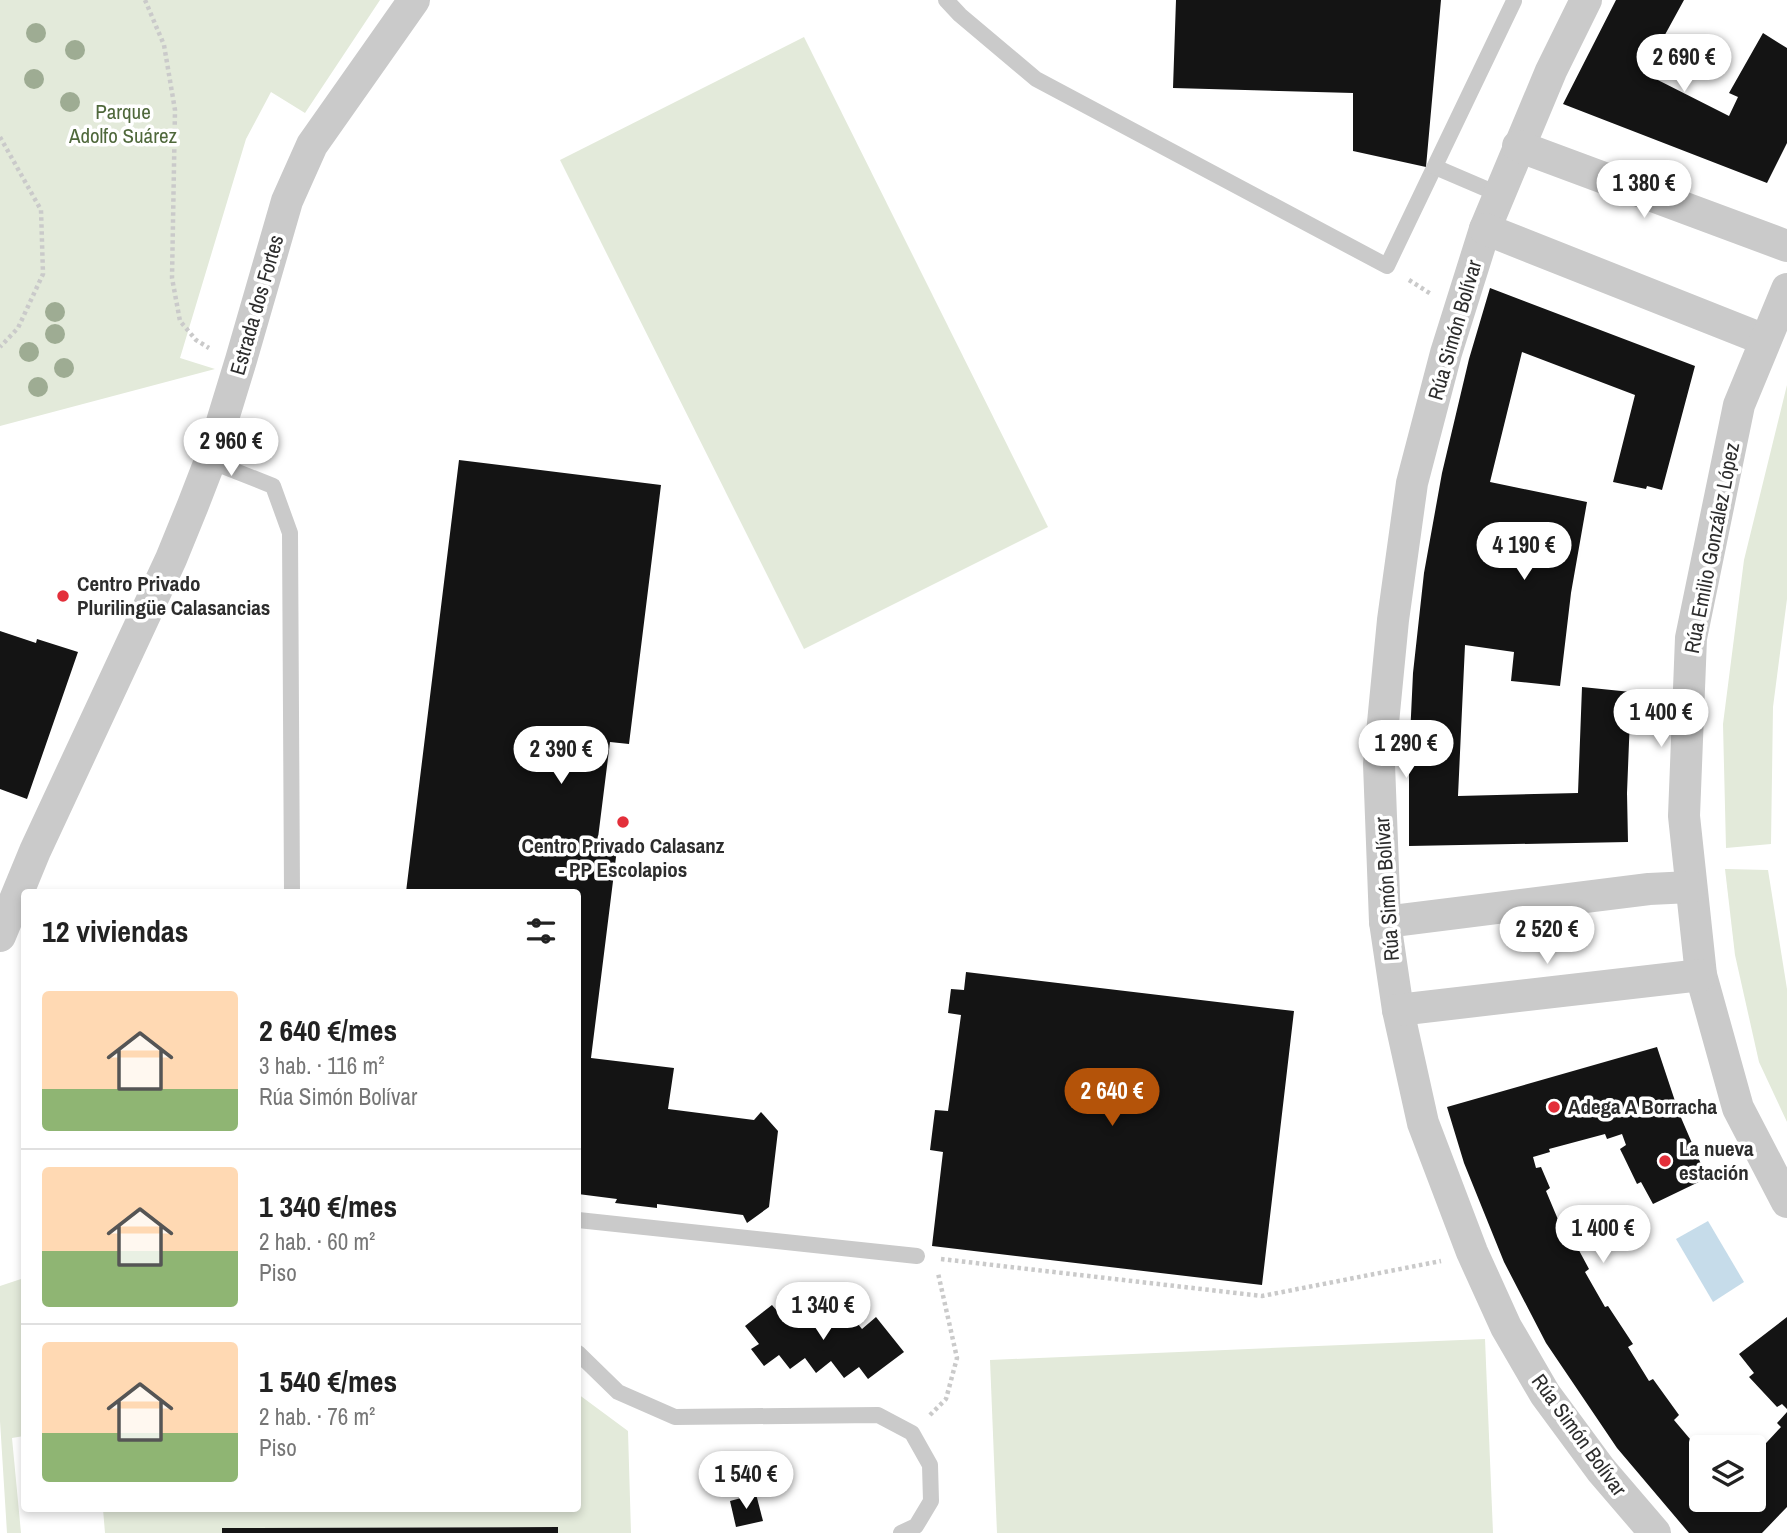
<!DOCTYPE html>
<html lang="es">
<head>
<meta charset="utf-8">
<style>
	body { margin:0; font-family:"Archivo Narrow",sans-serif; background:#f2f2f2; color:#222; height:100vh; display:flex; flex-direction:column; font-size:26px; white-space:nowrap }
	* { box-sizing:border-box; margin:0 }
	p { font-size:23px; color:#767676 }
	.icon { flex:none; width:38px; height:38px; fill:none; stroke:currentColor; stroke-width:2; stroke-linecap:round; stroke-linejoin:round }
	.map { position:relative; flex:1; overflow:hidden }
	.sheet { position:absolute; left:21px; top:889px; width:560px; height:623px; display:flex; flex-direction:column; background:#fff; border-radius:7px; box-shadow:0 4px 10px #0003 }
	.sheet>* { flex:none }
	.tools { position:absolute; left:1689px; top:1435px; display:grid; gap:14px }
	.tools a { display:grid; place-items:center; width:77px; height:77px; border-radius:7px; background:#fff; box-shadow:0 4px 10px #0003; font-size:35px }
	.price { position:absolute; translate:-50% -60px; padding:0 16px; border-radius:24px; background:#fff; color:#222; font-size:23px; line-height:46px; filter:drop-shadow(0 2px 4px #0008) }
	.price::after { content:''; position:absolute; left:50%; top:42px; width:21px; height:16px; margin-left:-10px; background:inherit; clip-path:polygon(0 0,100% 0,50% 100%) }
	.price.current { background:#b45309; color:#fff }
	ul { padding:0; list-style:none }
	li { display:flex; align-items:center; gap:21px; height:175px; padding:0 21px }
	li+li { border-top:2px solid #e0e0e0 }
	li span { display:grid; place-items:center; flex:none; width:196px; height:140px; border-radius:7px; color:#555 }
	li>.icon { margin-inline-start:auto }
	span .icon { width:84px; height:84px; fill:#fffc; stroke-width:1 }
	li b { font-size:30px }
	h2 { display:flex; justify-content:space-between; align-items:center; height:84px; padding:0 21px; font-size:30px }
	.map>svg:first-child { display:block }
	.green { fill:#e3eada }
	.water { fill:#c6dcea }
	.building { fill:#141414 }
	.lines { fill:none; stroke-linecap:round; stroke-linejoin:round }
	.path { stroke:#cacaca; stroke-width:4.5; stroke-dasharray:3.5 3.5; stroke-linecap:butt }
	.lane { stroke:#cacaca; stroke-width:16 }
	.street { stroke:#cacaca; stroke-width:32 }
	.tree { fill:#9eac93 }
	.poi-dot { fill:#e32f3a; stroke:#fff; stroke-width:2.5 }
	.labels { text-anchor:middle; stroke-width:7; stroke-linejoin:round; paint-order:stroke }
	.park-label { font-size:21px; fill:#4f683b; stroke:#fff }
	.street-label { font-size:21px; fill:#2d2d2d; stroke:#fff }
	.poi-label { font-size:21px; font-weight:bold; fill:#2d2d2d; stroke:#fff; text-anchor:start }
</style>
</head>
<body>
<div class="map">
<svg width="1787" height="1533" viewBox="0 0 1787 1533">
	<rect width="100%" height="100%" fill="#fff"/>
	<!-- green -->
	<g class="green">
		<polygon points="0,0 380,0 305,113 271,92 246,139 180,358 215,369 0,426"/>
		<polygon points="804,37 1048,527 804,649 560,160"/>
		<polygon points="1787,385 1787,599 1773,707 1771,844 1726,848 1723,724 1744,560"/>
		<polygon points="1725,869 1768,870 1787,989 1787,1122 1759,1062 1735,955"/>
		<polygon points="24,1278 24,1436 12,1438 21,1533 7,1533 0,1421 0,1286"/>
		<polygon points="1485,1339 1493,1533 997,1533 990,1360"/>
		<polygon points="578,1394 628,1431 631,1533 558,1533 558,1527 222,1528 222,1533 105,1533 103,1509 578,1508"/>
	</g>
	<!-- water -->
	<polygon class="water" points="1708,1221 1744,1282 1713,1302 1676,1239"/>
	<!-- building -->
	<g class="building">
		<polygon points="1176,0 1441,0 1426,167 1353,151 1353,93 1173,88"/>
		<polygon points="1616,0 1684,0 1644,73 1729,116 1738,97 1729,93 1763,33 1787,48 1787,143 1767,183 1563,104"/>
		<polygon points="1490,288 1695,366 1662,490 1647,486 1646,489 1613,482 1635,395 1522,352 1490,482 1587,502 1571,593 1560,686 1511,681 1514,652 1465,645 1458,796 1578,793 1582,687 1631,692 1627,793 1628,842 1409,846 1409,758 1413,673 1424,573 1442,473 1469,359"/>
		<polygon points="459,460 661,485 629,744 610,742 597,846 617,849 591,1058 674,1068 668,1109 754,1120 761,1112 778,1131 769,1207 747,1223 743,1215 657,1204 657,1208 615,1203 617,1199 578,1194 578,892 406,892"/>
		<polygon points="0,631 36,643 37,639 78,652 27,799 0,789"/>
		<polygon points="966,972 1294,1011 1262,1285 932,1246 943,1152 930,1150 935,1110 948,1111 950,1097 961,1015 948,1013 951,989 964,990"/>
		<polygon points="1657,1047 1679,1113 1707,1178 1653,1204 1641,1182 1637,1184 1623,1155 1620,1149 1626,1145 1622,1134 1607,1139 1605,1134 1549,1149 1550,1152 1533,1157 1536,1168 1541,1167 1550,1188 1546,1191 1562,1229 1567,1228 1589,1269 1585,1272 1605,1307 1608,1306 1633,1344 1628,1347 1649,1381 1653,1379 1679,1415 1674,1420 1701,1452 1701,1500 1754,1500 1754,1456 1781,1427 1777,1423 1787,1412 1787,1507 1762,1533 1689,1533 1617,1448 1546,1343 1504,1262 1464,1163 1447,1107"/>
		<polygon points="772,1305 784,1319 798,1307 810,1322 824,1311 836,1326 850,1314 862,1329 876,1317 904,1352 868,1379 859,1367 844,1378 831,1361 816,1373 805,1358 790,1369 779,1355 764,1366 751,1349 759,1344 745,1326"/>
		<polygon points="1787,1317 1787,1409 1782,1404 1777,1407 1749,1377 1754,1373 1739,1354"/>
		<polygon points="756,1494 763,1521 736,1527 730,1501"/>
		<polygon points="558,1527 558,1533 222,1533 222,1528"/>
	</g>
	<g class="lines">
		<!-- path -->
		<g class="path">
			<polyline points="145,0 164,45 175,110 172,278 180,321 196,340 209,348"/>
			<polyline points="0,137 41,210 43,274 18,328 0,347"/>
			<polyline points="1409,280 1431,294"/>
			<polyline points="941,1259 1262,1296 1441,1261"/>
			<polyline points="930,1415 946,1399 957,1358 938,1273"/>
		</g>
		<!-- lane -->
		<g class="lane">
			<polyline points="946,0 960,15 1036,79 1387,266 1514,1"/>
			<polyline points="1435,167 1498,194"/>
			<polyline points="210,461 273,486 290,533 292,892"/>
			<polyline points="578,1220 917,1256"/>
			<polyline points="578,1353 618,1392 675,1417 878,1415 912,1433 930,1465 931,1501 916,1526 901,1533"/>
		</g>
		<!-- street -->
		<g class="street">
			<polyline points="1586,0 1551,71 1485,229 1446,353 1412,483 1393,620 1379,764 1385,922 1398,1010 1423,1123 1472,1252 1506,1327 1545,1394 1601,1470 1655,1533"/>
			<polyline points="1518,146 1787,246"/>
			<polyline points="1485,229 1765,340"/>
			<polyline points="1787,289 1739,405 1691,638 1684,816 1701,975 1738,1108 1787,1202"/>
			<polyline points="1385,922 1649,889 1691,887"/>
			<polyline points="0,936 35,851 171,559 193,505 210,461 241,360 287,201 312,145 414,0"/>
			<polyline points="1398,1010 1701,975"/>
		</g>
	</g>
	<!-- trees -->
	<g class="tree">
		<circle cx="36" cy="33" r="10"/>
		<circle cx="75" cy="50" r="10"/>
		<circle cx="34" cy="79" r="10"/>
		<circle cx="70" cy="102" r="10"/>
		<circle cx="55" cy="312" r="10"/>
		<circle cx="55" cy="334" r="10"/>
		<circle cx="29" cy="352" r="10"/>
		<circle cx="64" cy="368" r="10"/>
		<circle cx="38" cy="387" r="10"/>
	</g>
	<!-- markers -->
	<g class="poi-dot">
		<circle cx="63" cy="596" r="7"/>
		<circle cx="623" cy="822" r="7"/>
		<circle cx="1554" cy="1107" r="7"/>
		<circle cx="1665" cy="1161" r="7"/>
	</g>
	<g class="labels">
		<!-- park labels -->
		<g class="park-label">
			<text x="123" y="119">Parque<tspan x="123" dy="24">Adolfo Suárez</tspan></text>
		</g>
		<!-- street labels -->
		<g class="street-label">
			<text transform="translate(257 305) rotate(-74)" y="7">Estrada dos Fortes</text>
			<text transform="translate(1455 330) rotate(-74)" y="7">Rúa Simón Bolívar</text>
			<text transform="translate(1712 548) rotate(-79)" y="7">Rúa Emilio González López</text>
			<text transform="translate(1387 889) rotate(-94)" y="7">Rúa Simón Bolívar</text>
			<text transform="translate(1579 1435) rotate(54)" y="7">Rúa Simón Bolívar</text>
		</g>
		<!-- poi labels -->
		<g class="poi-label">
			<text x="77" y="591">Centro Privado<tspan x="77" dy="24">Plurilingüe Calasancias</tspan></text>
			<text x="623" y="853" text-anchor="middle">Centro Privado Calasanz<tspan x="623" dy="24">- PP Escolapios</tspan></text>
			<text x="1568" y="1114">Adega A Borracha</text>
			<text x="1679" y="1156">La nueva<tspan x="1679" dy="24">estación</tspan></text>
		</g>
	</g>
</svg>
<div class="tools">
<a><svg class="icon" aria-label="layers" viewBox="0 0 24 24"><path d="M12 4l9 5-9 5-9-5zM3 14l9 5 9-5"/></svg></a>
</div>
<b class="price" style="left:1684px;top:94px">2 690 €</b>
<b class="price" style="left:1644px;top:220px">1 380 €</b>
<b class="price" style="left:231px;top:478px">2 960 €</b>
<b class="price" style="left:1524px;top:582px">4 190 €</b>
<b class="price" style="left:1661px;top:749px">1 400 €</b>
<b class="price" style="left:1406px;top:780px">1 290 €</b>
<b class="price" style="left:561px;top:786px">2 390 €</b>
<b class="price" style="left:1547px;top:966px">2 520 €</b>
<b class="price current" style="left:1112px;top:1128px">2 640 €</b>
<b class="price" style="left:1603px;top:1265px">1 400 €</b>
<b class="price" style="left:823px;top:1342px">1 340 €</b>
<b class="price" style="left:746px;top:1511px">1 540 €</b>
<section class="sheet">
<h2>12 viviendas<svg class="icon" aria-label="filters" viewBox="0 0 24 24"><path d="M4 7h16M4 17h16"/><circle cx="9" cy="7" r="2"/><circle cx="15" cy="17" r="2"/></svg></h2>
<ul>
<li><span style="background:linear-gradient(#ffd9b3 70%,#8fb573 0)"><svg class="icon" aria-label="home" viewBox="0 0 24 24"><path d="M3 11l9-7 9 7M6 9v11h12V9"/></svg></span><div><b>2 640 €/mes</b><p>3 hab. · 116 m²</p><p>Rúa Simón Bolívar</p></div></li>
<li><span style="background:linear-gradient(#ffd9b3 60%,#8fb573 0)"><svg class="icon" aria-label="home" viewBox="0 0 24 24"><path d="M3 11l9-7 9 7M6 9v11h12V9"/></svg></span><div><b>1 340 €/mes</b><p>2 hab. · 60 m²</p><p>Piso</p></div></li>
<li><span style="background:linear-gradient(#ffd9b3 65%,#8fb573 0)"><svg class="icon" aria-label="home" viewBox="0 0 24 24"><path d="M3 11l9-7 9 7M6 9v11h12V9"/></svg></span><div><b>1 540 €/mes</b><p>2 hab. · 76 m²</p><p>Piso</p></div></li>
</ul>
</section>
</div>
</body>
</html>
